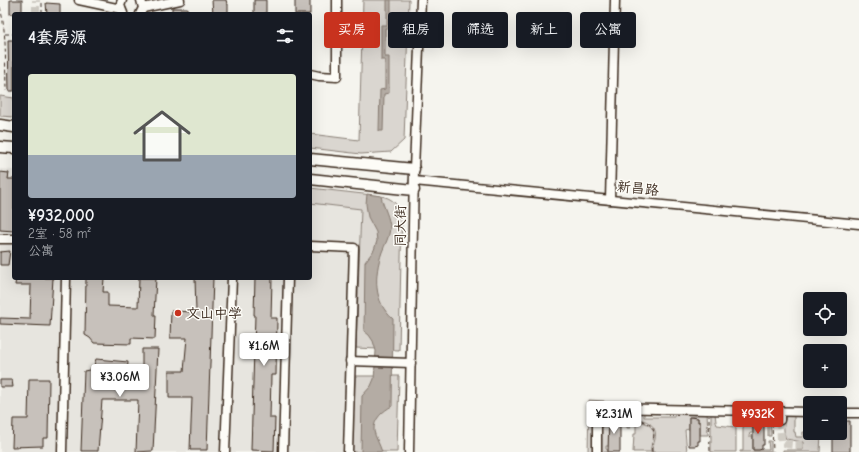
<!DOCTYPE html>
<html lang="zh">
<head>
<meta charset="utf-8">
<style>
	body { margin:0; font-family:"Comic Neue","LXGW WenKai TC",sans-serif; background:#242831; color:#f1f3f6; height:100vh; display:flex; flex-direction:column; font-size:15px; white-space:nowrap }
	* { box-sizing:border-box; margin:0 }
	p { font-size:13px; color:#9ea1a6 }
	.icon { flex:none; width:22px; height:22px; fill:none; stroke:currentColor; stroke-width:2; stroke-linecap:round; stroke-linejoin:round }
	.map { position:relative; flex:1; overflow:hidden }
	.sheet { position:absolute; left:12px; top:12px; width:300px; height:268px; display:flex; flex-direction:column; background:#171b24; border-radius:4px; box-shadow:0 4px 16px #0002 }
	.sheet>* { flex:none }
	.guide { position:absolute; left:324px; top:12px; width:380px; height:36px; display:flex; gap:8px }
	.fabs { position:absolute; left:803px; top:292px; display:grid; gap:8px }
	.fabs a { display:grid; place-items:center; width:44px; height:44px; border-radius:4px; background:#171b24; box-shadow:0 4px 16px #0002; font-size:20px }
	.price { position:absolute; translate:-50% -34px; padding:0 9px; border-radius:4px; background:#fff; color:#222; font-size:13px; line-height:26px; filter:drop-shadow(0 1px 2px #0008) }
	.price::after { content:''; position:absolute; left:50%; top:24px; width:12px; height:9px; margin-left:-6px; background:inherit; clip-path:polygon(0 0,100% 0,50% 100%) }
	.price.current { background:#c8321e; color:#fff }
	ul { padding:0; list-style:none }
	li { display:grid; align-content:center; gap:8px; height:212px; padding:0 16px }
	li+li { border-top:1px solid #363941 }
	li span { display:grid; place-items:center; height:124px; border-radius:4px; color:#555 }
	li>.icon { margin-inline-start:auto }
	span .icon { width:72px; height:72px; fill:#fffc; stroke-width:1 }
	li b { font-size:17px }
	h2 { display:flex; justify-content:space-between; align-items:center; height:48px; padding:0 16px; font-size:17px }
	.tag { padding:0 14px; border-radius:4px; background:#171b24; box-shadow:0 4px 16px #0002; font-size:14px; line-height:36px }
	.tag.current { background:#c8321e; color:#fff }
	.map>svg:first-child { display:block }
	.built { fill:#e7e5df }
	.green { fill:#dad6d0; stroke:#8a8077 }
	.water { fill:#b4aca4; stroke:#84786e }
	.building { fill:#c7c1bb; stroke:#3b2a1e }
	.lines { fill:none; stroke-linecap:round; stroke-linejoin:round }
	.minor-tunnel { stroke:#d0ccc4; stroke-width:8; stroke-dasharray:8 4; stroke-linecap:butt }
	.minor-casing { stroke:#3b2a1e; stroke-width:11 }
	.major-casing { stroke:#3b2a1e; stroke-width:13 }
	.path { stroke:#3b2a1e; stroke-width:1; stroke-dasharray:4 3; stroke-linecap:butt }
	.minor { stroke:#fdfcf7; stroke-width:8 }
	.major { stroke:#fdfcf7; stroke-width:10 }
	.poi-dot { fill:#c8321e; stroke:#fdfcf7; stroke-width:1.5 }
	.labels { text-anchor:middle; stroke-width:3; stroke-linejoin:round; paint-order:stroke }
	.street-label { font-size:14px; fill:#3b2a1e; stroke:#fdfcf7 }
	.poi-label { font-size:14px; fill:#3b2a1e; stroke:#fdfcf7; text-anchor:start }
</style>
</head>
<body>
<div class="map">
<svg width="859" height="452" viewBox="0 0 859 452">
	<rect width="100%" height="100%" fill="#f5f4ee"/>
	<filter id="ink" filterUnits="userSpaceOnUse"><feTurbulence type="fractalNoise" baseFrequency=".025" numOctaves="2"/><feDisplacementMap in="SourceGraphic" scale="8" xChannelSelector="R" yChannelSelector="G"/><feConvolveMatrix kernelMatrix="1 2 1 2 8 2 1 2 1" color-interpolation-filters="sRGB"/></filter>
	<g filter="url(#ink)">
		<!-- built -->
		<polygon class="built" points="0,169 14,170 14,278 310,278 310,203 361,209 352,452 0,452"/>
		<!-- green -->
		<g class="green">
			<polygon points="363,0 409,0 404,140 391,152 361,154 310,148 310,134 359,140"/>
			<polygon points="0,96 14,98 14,117 0,116"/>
			<path d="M310 188 381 196C392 198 396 203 402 213L399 350 356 348 361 209 310 203Z"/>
			<polygon points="355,376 399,376 397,452 352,452"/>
			<polygon points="589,400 604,401 604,403 598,405 594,411 594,452 588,452"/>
			<path d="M644 410V417H674L675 411 707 412 708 435H700V422H698V418H695V416L689 417V429L685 430 687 452H652C652 447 654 444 655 439 658 425 646 419 634 419V412Z"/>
			<polygon points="606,411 630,412 630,428 627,428 627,416 609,417 609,423 607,423 607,427 609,427 609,446 606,446 606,449 608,450 608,452 601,452 601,419"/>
			<polygon points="711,413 715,413 716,422 717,425 735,427 736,429 736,452 711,452"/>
			<polygon points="747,414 770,415 771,436 768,436 768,420 753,421 753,433 750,433 749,436 753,436 753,450 769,450 768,441 771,441 771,452 740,452 740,451 743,451 743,428"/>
			<path d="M787 415 794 416V432H795L796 437H803V432L821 433 820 452H783V450H803V442L786 439C783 432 783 421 787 415Z"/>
			<path d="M634 421C644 421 655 425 654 437 653 442 650 446 651 452H633L634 434H636V424L634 423Z"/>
		</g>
		<!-- water -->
		<g class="water">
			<polygon points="387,0 391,0 391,28 385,28 385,57 389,57 389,93 384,94 383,131 379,131 380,90 385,89 385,60 381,60 381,25 387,25"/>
			<path d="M367 194 381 196C383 207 390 217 390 229 389 238 385 244 382 252 374 275 373 302 393 319L392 406C383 411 373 419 374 431 375 437 380 445 382 452H361L362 396 371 386 374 379 376 351 373 341 369 335 364 331 365 262 374 250 377 241 376 232 368 217 366 204Z"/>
		</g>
		<!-- building -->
		<g class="building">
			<rect x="10" y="0" width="12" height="14"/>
			<polygon points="212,0 226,0 227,4 228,4 228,12 227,12 227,14 213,14"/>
			<rect x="254" y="0" width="12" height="14"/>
			<rect x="295" y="0" width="15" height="14"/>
			<polygon points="46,3 60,4 60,14 47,14"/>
			<rect x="172" y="8" width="15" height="6"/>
			<polygon points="8,40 14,40 14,91 9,91"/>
			<polygon points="0,172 9,173 8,179 14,179 14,231 0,230"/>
			<polygon points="10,251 8,265 0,265 0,252"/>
			<polygon points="16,278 53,278 50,326 0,324 0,318 30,319 31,285 15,285"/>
			<polygon points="86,278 104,278 103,292 108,292 108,306 138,307 139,278 156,278 154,315 156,315 155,339 131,338 131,344 94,343 90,338 85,335"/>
			<polygon points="195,278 213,278 207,450 190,450 192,398 169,398 169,371 184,371 187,338 170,338 171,311 196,312"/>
			<polygon points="255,278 272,278 271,318 277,318 276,375 271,375 270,418 275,418 274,451 251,450 255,315 254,315"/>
			<polygon points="142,349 158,349 153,451 136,452 138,400 102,400 98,451 81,451 84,371 89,370 94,365 96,359 128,362 127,373 142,373"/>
			<polygon points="29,379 49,379 48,438 43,438 43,446 12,447 13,419 28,419"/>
			<polygon points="0,380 12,380 13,387 0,387"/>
			<polygon points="609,417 620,417 620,452 608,452"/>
			<polygon points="689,417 698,418 698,422 700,422 700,441 698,441 698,445 695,446 689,446"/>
			<polygon points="753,420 762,421 762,425 764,425 764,445 762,445 762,449 759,450 753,450"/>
			<polygon points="840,421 850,421 850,452 833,452 833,433 840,433"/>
		</g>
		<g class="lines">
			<!-- minor-tunnel -->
			<g class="minor-tunnel">
				<polyline points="36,14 36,0"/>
				<path d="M780 420 781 440C787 446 794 445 802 445"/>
			</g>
			<defs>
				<g id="minor">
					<polyline points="79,0 121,9"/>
					<polyline points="122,0 120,6 123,13"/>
					<polyline points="143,8 180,0"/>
					<polyline points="140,14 143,8 141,0"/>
					<polyline points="310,74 319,76 337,77 337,0"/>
					<polyline points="414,181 859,224"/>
					<polyline points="610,200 615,0"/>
					<polyline points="0,239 14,239"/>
					<polyline points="310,246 354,248 348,452"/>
					<polyline points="350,361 411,363"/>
					<polyline points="840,413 859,413"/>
					<polyline points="780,420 780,412"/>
					<polyline points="62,452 66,278"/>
					<polyline points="225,452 232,278"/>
					<polyline points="283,452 288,278"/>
					<polyline points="409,452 414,169 421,0"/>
					<polyline points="597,452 597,420 600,411 606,408 810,412"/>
				</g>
				<g id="major">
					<polyline points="0,125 14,127"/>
					<polyline points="0,147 14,148"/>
					<polyline points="310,159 414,169"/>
					<polyline points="310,179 414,190"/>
				</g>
			</defs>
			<!-- minor casing -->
			<use href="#minor" class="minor-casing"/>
			<!-- major casing -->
			<use href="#major" class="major-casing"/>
			<!-- path -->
			<g class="path">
				<path d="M0 7C7 34 5 63 6 91"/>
				<polyline points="42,14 42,0"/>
				<polyline points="5,34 14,34"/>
				<polyline points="709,419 710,452"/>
				<path d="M634 420H641L652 426C657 437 650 442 652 452"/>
				<polyline points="772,423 773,452"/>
			</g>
			<!-- minor -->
			<use href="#minor" class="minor"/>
			<!-- major -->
			<use href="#major" class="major"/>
		</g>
	</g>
	<!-- markers -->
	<circle class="poi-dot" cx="178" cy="313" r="4"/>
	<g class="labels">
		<!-- street labels -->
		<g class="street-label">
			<text transform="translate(638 188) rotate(6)" y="5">新昌路</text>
			<text transform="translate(400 226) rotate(-89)" y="5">同大街</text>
		</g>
		<!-- poi labels -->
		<g class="poi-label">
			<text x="186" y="318">文山中学</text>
		</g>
	</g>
</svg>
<div class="fabs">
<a><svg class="icon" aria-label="locate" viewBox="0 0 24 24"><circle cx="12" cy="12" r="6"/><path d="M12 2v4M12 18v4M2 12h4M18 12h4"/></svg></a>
<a>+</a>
<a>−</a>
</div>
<b class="price" style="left:264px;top:367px">¥1.6M</b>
<b class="price" style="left:120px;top:398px">¥3.06M</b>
<b class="price" style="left:614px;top:435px">¥2.31M</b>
<b class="price current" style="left:758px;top:435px">¥932K</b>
<div class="guide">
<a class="tag current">买房</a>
<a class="tag">租房</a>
<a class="tag">筛选</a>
<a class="tag">新上</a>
<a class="tag">公寓</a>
</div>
<section class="sheet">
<h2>4套房源<svg class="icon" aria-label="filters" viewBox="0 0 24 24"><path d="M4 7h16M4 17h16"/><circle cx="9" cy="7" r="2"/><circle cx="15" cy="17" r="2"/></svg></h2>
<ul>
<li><span style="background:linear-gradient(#dfe7d0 65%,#9aa5b1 0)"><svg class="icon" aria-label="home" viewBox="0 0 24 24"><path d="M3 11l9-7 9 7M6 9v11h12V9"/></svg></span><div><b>¥932,000</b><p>2室 · 58 m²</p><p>公寓</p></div></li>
</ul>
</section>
</div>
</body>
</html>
